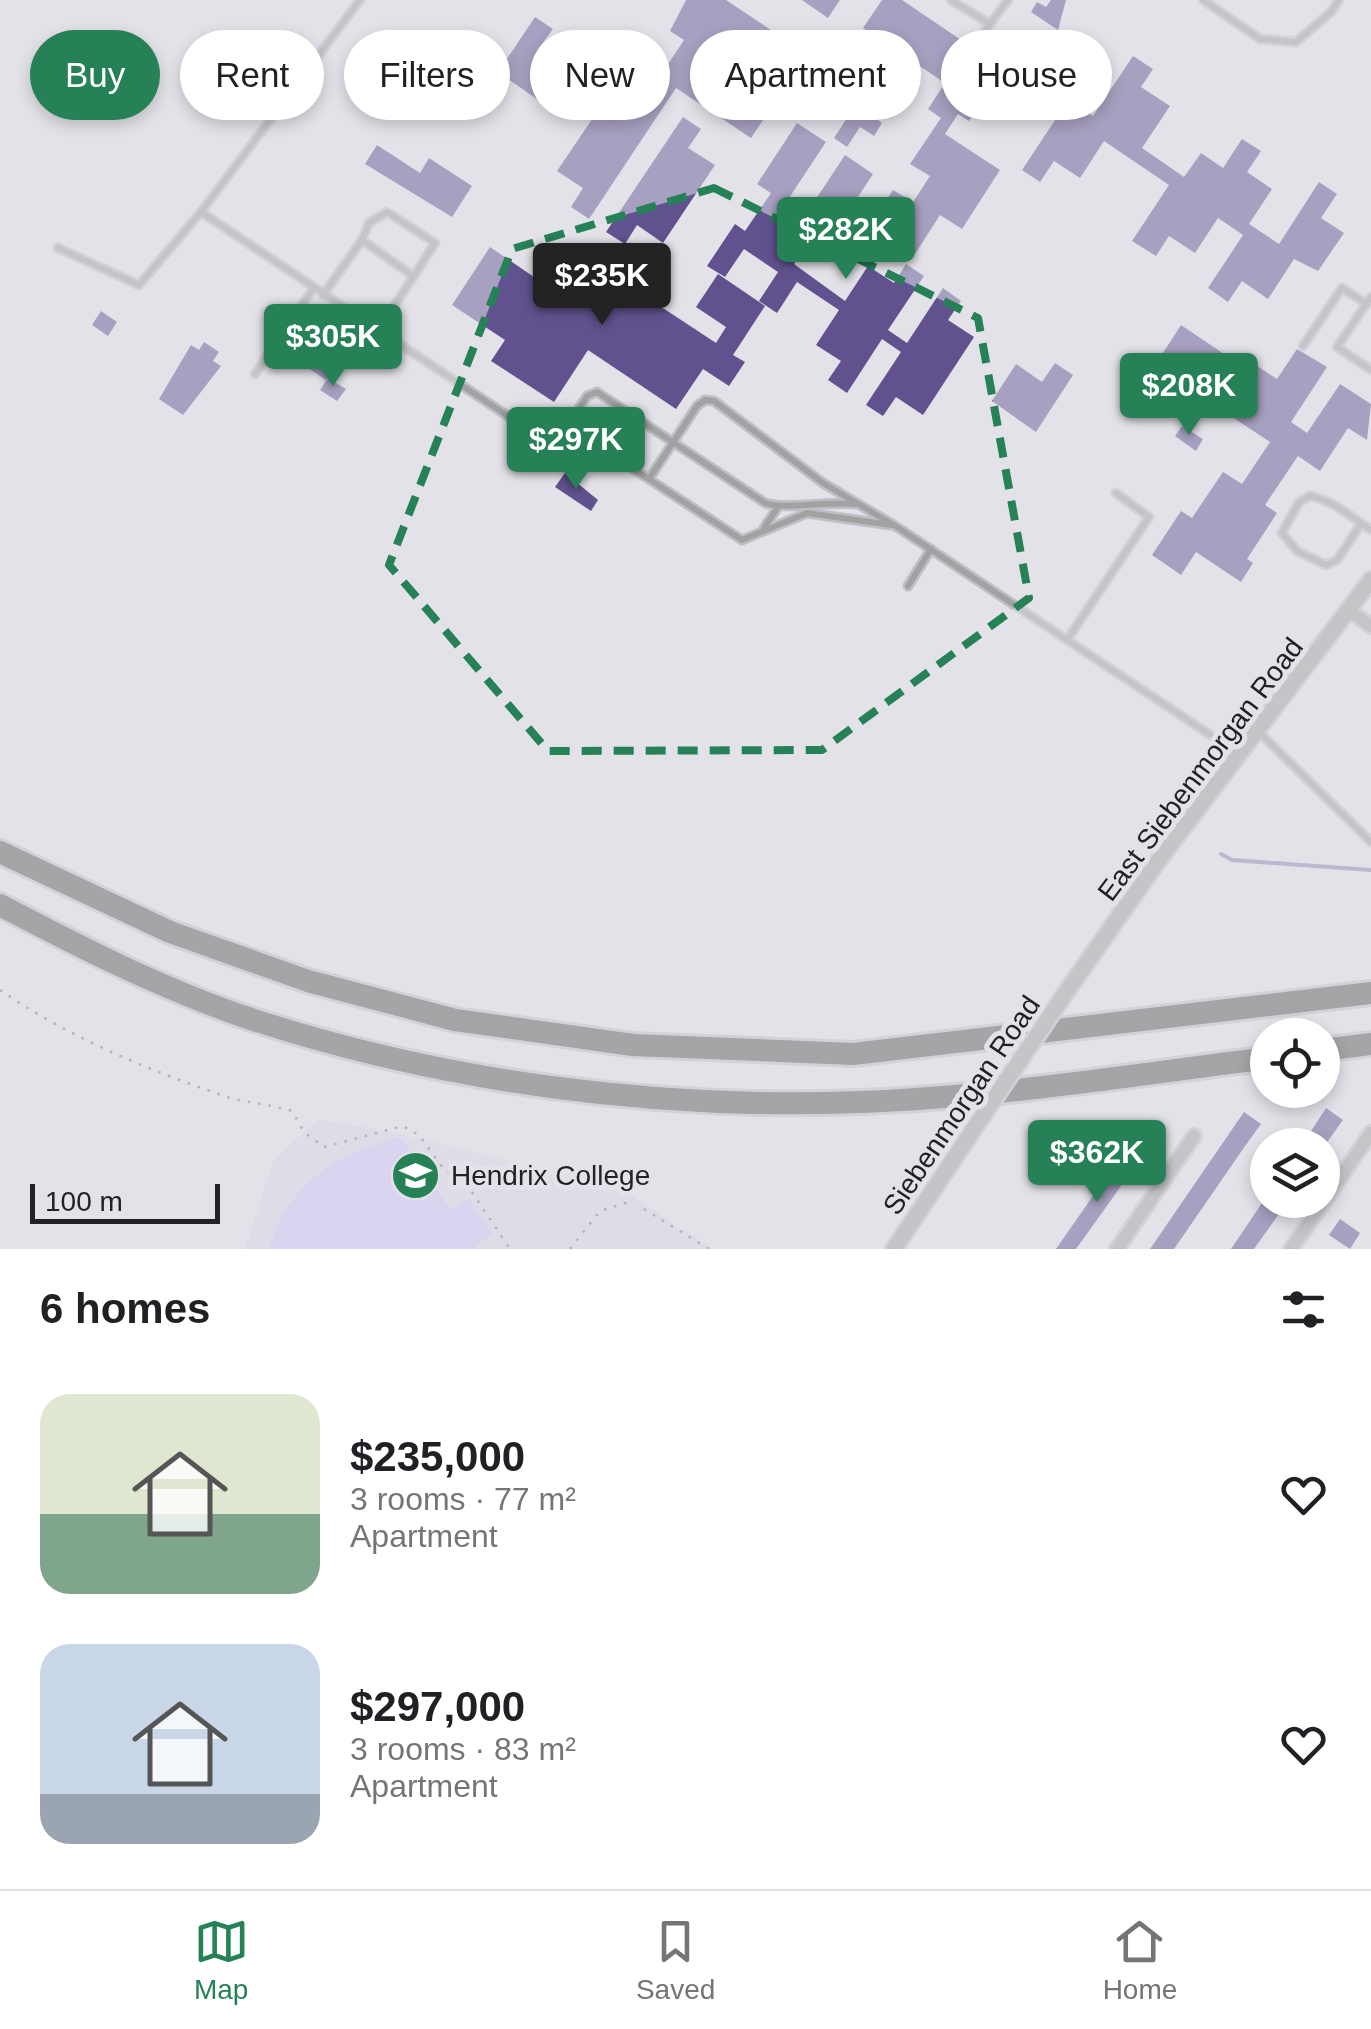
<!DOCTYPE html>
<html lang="en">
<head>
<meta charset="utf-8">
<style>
	body { margin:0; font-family:Helvetica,sans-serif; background:#f2f2f2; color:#202124; height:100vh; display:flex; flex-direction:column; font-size:38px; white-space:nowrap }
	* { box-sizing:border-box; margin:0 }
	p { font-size:32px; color:#757577 }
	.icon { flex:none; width:55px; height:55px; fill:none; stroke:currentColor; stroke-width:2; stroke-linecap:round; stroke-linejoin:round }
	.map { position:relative; height:1249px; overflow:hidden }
	.sheet { display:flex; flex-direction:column; background:#fff; flex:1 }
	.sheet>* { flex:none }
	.guide { position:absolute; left:30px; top:30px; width:1312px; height:90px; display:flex; gap:20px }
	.fabs { position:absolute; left:1250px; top:1018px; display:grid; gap:20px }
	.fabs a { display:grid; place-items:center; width:90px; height:90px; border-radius:50%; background:#fff; box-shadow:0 5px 15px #0003; font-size:50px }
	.scale { position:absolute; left:30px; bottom:25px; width:190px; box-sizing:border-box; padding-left:10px; border:5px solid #222224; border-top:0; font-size:28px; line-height:35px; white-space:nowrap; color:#222224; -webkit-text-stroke:8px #e3e2e9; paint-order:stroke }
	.price { position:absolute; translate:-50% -85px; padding:0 22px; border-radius:10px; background:#268157; color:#fff; font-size:32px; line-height:65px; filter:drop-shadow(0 2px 5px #0008) }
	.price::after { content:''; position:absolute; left:50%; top:60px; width:30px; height:22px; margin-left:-15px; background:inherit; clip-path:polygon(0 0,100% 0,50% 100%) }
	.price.active { background:#222; color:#fff }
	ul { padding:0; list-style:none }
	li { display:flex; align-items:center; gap:30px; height:250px; padding:0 40px }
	li span { display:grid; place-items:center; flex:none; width:280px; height:200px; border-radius:30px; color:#555 }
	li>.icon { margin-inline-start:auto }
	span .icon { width:120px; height:120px; fill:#fffc; stroke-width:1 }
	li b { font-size:42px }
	h2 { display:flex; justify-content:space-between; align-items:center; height:120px; padding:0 40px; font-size:42px }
	.chip { padding:0 35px; border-radius:45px; background:#fff; box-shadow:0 5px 15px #0003; font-size:35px; line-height:90px }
	.chip.active { background:#268157; color:#fff }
	.menu { display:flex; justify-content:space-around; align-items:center; height:140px; border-top:2px solid #e0e0e0; background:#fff; font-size:28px; color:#757577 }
	.menu a { display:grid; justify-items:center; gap:5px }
	.menu .active { color:#268157 }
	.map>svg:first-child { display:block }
	.built { fill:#d9d6e4 }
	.green { fill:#cfc4f9 }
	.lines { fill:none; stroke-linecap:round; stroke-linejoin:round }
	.stream { stroke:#8e83b3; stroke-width:4 }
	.building { fill:#61518e }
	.service-casing { stroke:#c0bfc6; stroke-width:11 }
	.minor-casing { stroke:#c0bfc6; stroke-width:18 }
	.tertiary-casing { stroke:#c0bfc6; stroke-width:20 }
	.motorway-casing { stroke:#c0bfc6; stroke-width:28 }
	.path { stroke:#7b7b7f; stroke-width:2.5; stroke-dasharray:2.5 8; stroke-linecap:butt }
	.service { stroke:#a0a3a1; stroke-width:6 }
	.minor { stroke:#a0a3a1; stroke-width:12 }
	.tertiary { stroke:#a0a3a1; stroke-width:15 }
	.motorway { stroke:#555b58; stroke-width:22 }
	.tertiary-bridge-casing { stroke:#c0bfc6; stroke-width:20; stroke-linecap:butt }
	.tertiary-bridge { stroke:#a0a3a1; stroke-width:15 }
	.marked { fill:none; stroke:#268157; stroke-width:8; stroke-dasharray:20 12; stroke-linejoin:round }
	.labels { text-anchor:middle; stroke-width:10; stroke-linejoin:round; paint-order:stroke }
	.street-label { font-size:28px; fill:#222224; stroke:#e3e2e9 }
	.poi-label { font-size:28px; fill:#222224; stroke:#e3e2e9; text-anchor:start }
</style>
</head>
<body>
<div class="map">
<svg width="1371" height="1249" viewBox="0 0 1371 1249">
	<rect width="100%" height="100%" fill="#e3e2e9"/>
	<!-- built -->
	<polygon class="built" points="318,1119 388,1131 621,1189 713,1249 245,1249 273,1161"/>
	<!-- green -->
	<path class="green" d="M400 1137 451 1210 469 1199 493 1234 476 1245 478 1249H269C289 1182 336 1154 400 1137Z"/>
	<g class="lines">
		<!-- stream -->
		<polyline class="stream" points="1221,854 1232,860 1371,870"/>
	</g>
	<!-- building -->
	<g class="building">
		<polygon points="686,0 726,0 807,54 751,138 676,88 589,219 571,207 583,188 557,171 609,94 635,111 649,93 684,40 670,31"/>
		<polygon points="802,0 840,0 828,18"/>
		<polygon points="882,0 902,0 1004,69 969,121 958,114 945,134 1000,170 962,229 940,215 915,254 870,225 893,190 913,202 930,176 910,164 941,118 928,109 945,83 863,28"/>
		<polygon points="1051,0 1066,0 1058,30 1031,12 1037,2 1046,7"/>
		<polygon points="535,17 553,29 539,48 565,66 541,102 498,72"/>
		<polygon points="1133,56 1153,69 1141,87 1170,106 1142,148 1184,177 1201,153 1223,168 1242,139 1261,151 1247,172 1272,189 1249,224 1279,244 1319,182 1337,194 1321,218 1344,233 1318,271 1294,259 1268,299 1242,281 1228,302 1208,288 1243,235 1218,218 1195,253 1169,236 1156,256 1132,241 1169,185 1104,141 1080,178 1054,161 1040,182 1022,170 1061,111 1037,95 1045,83 1093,116"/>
		<polygon points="864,92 878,101 870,114 882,123 874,136 860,127 847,147 834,138 847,118 833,109 843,95 856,104"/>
		<polygon points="683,117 701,129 688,148 715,165 663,243 637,225 625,244 606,232"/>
		<polygon points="797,123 826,142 787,201 803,212 806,214 845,155 873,174 833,235 820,226 794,264 845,301 868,266 894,283 906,264 924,276 888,330 907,343 943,288 961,301 948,320 974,337 923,415 896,397 883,416 866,405 901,352 882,339 847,393 828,380 841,361 816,345 839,310 797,282 777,313 759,301 778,272 744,249 725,277 707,266 735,224 745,231 771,193 757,184"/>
		<polygon points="377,145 420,173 429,158 472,186 452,217 365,164"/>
		<polygon points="490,247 553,290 578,252 716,343 726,327 696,307 718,274 765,306 733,355 745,362 729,386 703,369 676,409 588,350 554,402 491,361 505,340 452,305"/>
		<polygon points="101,311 117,322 108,336 92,325"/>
		<polygon points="1181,325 1233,360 1237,353 1277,379 1297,349 1327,367 1291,422 1307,433 1340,384 1371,404 1367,440 1348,428 1320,471 1298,456 1265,505 1277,513 1247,559 1253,563 1241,582 1196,552 1181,575 1152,555 1181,511 1192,518 1223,472 1242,484 1270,442 1208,401 1214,391 1161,356"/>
		<polygon points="322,334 346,351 326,380 308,368 315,358 309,353"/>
		<polygon points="204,342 219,352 213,361 221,366 183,415 159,399 191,345 199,350"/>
		<polygon points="1055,363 1073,375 1036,432 992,401 1016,364 1042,382"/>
		<polygon points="328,378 346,389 337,401 320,390"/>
		<polygon points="1182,426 1203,439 1196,451 1175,436"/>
		<polygon points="565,473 598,500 591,511 555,487"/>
		<polygon points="1326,1108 1343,1120 1325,1145 1302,1145"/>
		<polygon points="1244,1112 1261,1124 1243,1149 1174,1249 1150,1249"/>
		<polygon points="1120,1157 1134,1167 1114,1196 1076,1249 1056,1249"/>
		<polygon points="1264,1200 1289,1200 1254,1249 1231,1249"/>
		<polygon points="1340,1219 1360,1233 1350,1249 1329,1235"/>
	</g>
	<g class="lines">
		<defs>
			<g id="service">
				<polyline points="951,0 990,24"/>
				<polyline points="1203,0 1260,39 1296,42 1330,13 1339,0"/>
				<polyline points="978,40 1008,0"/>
				<polyline points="201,212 535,434 566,438 577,432"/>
				<polyline points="58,248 139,285 201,212 360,0"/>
				<polyline points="323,295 362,240"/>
				<polyline points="1371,297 1337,347 1371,370"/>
				<polyline points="377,333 435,243 387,212 369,223 362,240 413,276"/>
				<polyline points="1303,346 1342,288 1367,304"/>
				<polyline points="255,374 313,289"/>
				<polyline points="649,479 697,406 705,400 714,401 823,483 897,527 1236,752"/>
				<path d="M856 504C829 501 785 510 765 503L597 392 587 396 571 421 577 432 742 540 807 513 891 525"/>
				<path d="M1361 524 1337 560 1326 565 1297 551 1282 533 1299 502 1310 496C1332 500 1353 518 1371 530"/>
				<polyline points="764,528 778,507"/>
				<polyline points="908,586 931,549"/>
				<polyline points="1067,640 1149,517 1116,493"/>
				<polyline points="1259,732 1371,842"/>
			</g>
			<g id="minor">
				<polyline points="1351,612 1371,626"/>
				<polyline points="1117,1249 1194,1136"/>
				<polyline points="1291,1249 1371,1133"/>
			</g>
			<g id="tertiary">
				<polyline points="1069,988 1158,861 1371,580"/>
				<polyline points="894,1249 975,1127"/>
			</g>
			<g id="motorway">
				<polyline points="0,852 170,932 308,981 455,1020 633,1045 853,1054 1371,993"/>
				<path d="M0 905C80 947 162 989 248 1018 442 1082 657 1110 861 1102 996 1097 1133 1075 1268 1058"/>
				<polyline points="1322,1050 1371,1044"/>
			</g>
		</defs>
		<!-- service casing -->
		<use href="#service" class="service-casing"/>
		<!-- minor casing -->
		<use href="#minor" class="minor-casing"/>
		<!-- tertiary casing -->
		<use href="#tertiary" class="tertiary-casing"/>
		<!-- motorway casing -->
		<use href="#motorway" class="motorway-casing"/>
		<!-- path -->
		<g class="path">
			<path d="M0 990C68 1037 146 1069 224 1096 246 1103 270 1104 292 1111L304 1132 324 1147 403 1126 419 1135 444 1169 470 1189 510 1249"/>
			<polyline points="644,1209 709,1249"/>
			<polyline points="570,1249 600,1211 632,1201"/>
		</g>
		<!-- service -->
		<use href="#service" class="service"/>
		<!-- minor -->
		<use href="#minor" class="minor"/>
		<!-- tertiary -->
		<use href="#tertiary" class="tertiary"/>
		<!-- motorway -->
		<use href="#motorway" class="motorway"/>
		<defs>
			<polyline id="tertiary-bridge" points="975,1127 1069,988"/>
		</defs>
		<!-- tertiary-bridge casing -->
		<use href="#tertiary-bridge" class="tertiary-bridge-casing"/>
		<!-- tertiary-bridge -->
		<use href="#tertiary-bridge" class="tertiary-bridge"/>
	</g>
	<!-- marked area -->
	<path d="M0 0H1371V1249H0ZM714 188 978 318 1029 598 822 750 548 751 389 565 512 249Z" fill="#e3e2e9" fill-opacity=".55" fill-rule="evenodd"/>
	<path class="marked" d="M714 188 978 318 1029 598 822 750 548 751 389 565 512 249Z"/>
	<!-- icons -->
	<defs>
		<symbol id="university-disc" viewBox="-11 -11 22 22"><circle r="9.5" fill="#268157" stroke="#e3e2e9"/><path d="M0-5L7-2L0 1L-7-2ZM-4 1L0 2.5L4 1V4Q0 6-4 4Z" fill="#fff"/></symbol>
	</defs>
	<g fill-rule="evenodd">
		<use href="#university-disc" x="388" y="1148" width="55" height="55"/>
	</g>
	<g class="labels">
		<!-- street labels -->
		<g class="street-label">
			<text transform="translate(1200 769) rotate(-53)" y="10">East Siebenmorgan Road</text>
			<text transform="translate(961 1105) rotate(-56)" y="10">Siebenmorgan Road</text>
		</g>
		<!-- poi labels -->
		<g class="poi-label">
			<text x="451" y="1185">Hendrix College</text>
		</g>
	</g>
</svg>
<div class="fabs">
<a><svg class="icon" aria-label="locate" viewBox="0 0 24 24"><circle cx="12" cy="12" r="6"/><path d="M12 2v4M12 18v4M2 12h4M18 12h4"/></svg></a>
<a><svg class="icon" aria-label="layers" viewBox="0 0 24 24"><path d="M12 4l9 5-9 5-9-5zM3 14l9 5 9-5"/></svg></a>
</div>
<div class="scale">100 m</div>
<b class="price" style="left:846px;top:282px">$282K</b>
<b class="price active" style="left:602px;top:328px">$235K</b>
<b class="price" style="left:333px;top:389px">$305K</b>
<b class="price" style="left:1189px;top:438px">$208K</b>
<b class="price" style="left:576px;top:492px">$297K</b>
<b class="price" style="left:1097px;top:1205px">$362K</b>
<div class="guide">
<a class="chip active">Buy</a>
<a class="chip">Rent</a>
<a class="chip">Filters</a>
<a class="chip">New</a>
<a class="chip">Apartment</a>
<a class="chip">House</a>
</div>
</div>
<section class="sheet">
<h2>6 homes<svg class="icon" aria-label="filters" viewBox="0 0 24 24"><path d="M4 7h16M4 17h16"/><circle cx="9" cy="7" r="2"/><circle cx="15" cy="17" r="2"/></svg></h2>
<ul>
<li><span style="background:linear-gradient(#dfe7d0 60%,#7fa58c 0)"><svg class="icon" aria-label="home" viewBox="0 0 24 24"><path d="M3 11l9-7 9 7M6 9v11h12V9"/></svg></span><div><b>$235,000</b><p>3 rooms · 77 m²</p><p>Apartment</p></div><svg class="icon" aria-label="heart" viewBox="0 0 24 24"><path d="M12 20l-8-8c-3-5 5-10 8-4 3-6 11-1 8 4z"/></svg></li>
<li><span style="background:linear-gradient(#c9d6e8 75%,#9aa5b1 0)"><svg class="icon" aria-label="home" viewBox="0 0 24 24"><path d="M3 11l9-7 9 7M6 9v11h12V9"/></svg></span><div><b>$297,000</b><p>3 rooms · 83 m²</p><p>Apartment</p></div><svg class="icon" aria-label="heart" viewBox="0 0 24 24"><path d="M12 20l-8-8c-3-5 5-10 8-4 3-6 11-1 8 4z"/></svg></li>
</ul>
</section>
<nav class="menu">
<a class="active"><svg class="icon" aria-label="map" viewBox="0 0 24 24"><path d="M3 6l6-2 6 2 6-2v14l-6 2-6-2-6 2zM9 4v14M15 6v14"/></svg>Map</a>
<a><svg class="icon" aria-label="saved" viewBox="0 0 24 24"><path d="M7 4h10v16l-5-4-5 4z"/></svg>Saved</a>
<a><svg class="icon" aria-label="home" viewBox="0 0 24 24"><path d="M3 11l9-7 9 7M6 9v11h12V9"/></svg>Home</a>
</nav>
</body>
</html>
